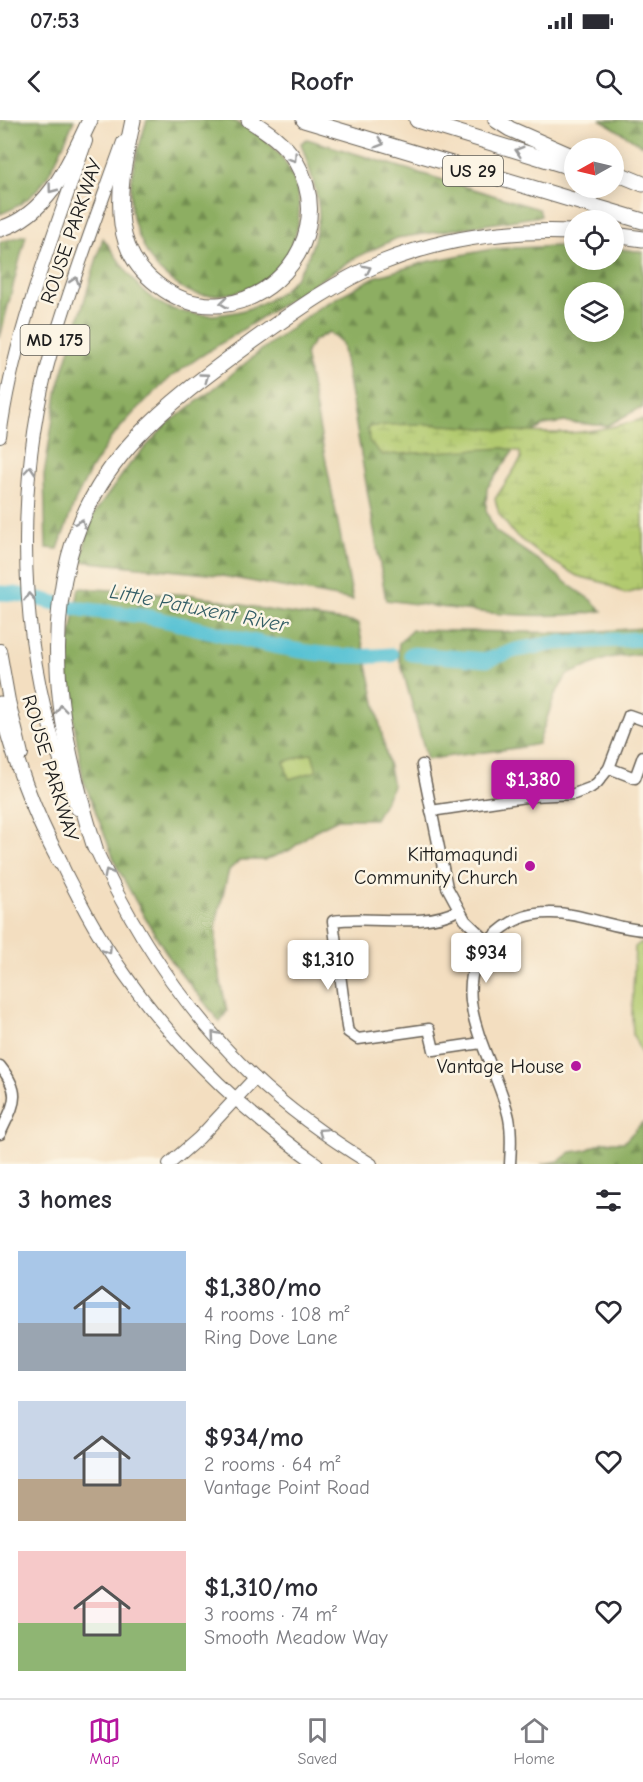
<!DOCTYPE html>
<html lang="en">
<head>
<meta charset="utf-8">
<style>
	body { margin:0; font-family:"Comic Neue",sans-serif; background:#f7f7f7; color:#2b2b33; height:100vh; display:flex; flex-direction:column; font-size:22px; white-space:nowrap }
	* { box-sizing:border-box; margin:0 }
	p { font-size:20px; color:#7c7c81 }
	.icon { flex:none; width:33px; height:33px; fill:none; stroke:currentColor; stroke-width:2; stroke-linecap:round; stroke-linejoin:round }
	.map { position:relative; height:1044px; overflow:hidden }
	.sheet { display:flex; flex-direction:column; background:#fff; flex:1 }
	.sheet>* { flex:none }
	.needle { width:39px; rotate:262deg }
	.controls { position:absolute; left:564px; top:18px; display:grid; gap:12px }
	.controls a { display:grid; place-items:center; width:60px; height:60px; border-radius:50%; background:#fff; box-shadow:0 3px 15px #0003; font-size:30px }
	.price { position:absolute; translate:-50% -51px; padding:0 14px; border-radius:6px; background:#fff; color:#222; font-size:20px; line-height:39px; filter:drop-shadow(0 2px 3px #0008) }
	.price::after { content:''; position:absolute; left:50%; top:36px; width:18px; height:14px; margin-left:-9px; background:inherit; clip-path:polygon(0 0,100% 0,50% 100%) }
	.price.current { background:#b5179e; color:#fff }
	ul { padding:0; list-style:none }
	li { display:flex; align-items:center; gap:18px; height:150px; padding:0 18px }
	li span { display:grid; place-items:center; flex:none; width:168px; height:120px; border-radius:0px; color:#555 }
	li>.icon { margin-inline-start:auto }
	span .icon { width:72px; height:72px; fill:#fffc; stroke-width:1 }
	li b { font-size:26px }
	h2 { display:flex; justify-content:space-between; align-items:center; height:72px; padding:0 18px; font-size:26px }
	.status { display:flex; justify-content:space-between; align-items:center; height:42px; padding:0 30px; background:#fff; direction:ltr }
	.status svg { height:16px; fill:currentColor }
	header { display:flex; justify-content:space-between; align-items:center; height:78px; padding:0 18px; background:#fff; font-size:27px; font-weight:700 }
	.tabs { display:flex; justify-content:space-around; align-items:center; height:84px; border-top:2px solid #e1e1e2; background:#fff; font-size:16px; color:#7c7c81 }
	.tabs a { display:grid; justify-items:center; gap:3px }
	.tabs .current { color:#b5179e }
	.map>svg:first-child { display:block }
	.forest { fill:url(#forest-firs); stroke:#54653f; stroke-width:1.5; fill-rule:evenodd }
	.wetland { fill:url(#wetland-marsh); stroke:#677346; stroke-width:1.5 }
	.park { fill:#b2ca6f; stroke:#677346; stroke-width:1.5 }
	.lines { fill:none; stroke-linecap:round; stroke-linejoin:round }
	.river { stroke:#58c2d4; stroke-width:15 }
	.minor-casing { stroke:#676055; stroke-width:13 }
	.major-casing { stroke:#676055; stroke-width:14 }
	.highway-casing { stroke:#676055; stroke-width:17 }
	.minor { stroke:#fff; stroke-width:10 }
	.major { stroke:#fff; stroke-width:12 }
	.highway { stroke:#fff; stroke-width:15 }
	.oneway { stroke:#999 }
	.poi-dot { fill:#b5179e; stroke:#fcf5e5; stroke-width:2 }
	.labels { text-anchor:middle; stroke-width:5; stroke-linejoin:round; paint-order:stroke }
	.shield { fill:#fcf5e5; stroke:#5f5d58; stroke-width:1.5 }
	.shield-label { font-size:18px; font-weight:bold; fill:#1c1c1c }
	.street-label { font-size:20px; fill:#1c1c1c; stroke:#fcf5e5 }
	.poi-label { font-size:20px; fill:#1c1c1c; stroke:#fcf5e5; text-anchor:end }
	.water-label { font-size:21px; font-style:italic; fill:#345e66; stroke:#fcf5e5 }
</style>
</head>
<body>
<div class="status"><b>07:53</b><svg viewBox="0 0 49 12"><path d="M0 12V9h3v3zM5 12V6h3v6zM10 12V3h3v9zM15 12V0h3v12zM26 1h20v11H26zM47 4h2v5h-2z"/></svg></div>
<header><svg class="icon" aria-label="back" viewBox="0 0 24 24"><path d="M15 5l-7 7 7 7"/></svg>Roofr<svg class="icon" aria-label="search" viewBox="0 0 24 24"><circle cx="10" cy="10" r="6"/><path d="M15 15l6 6"/></svg></header>
<div class="map">
<svg width="643" height="1044" viewBox="0 0 643 1044">
	<defs>
		<pattern id="forest-firs" width="22" height="20" patternUnits="userSpaceOnUse" patternTransform="scale(1.5)"><rect width="22" height="20" fill="#8dae62"/><path d="M5 1l3.5 6h-7zM16 11l3.5 6h-7z" fill="#728d50"/></pattern>
		<pattern id="wetland-marsh" width="20" height="14" patternUnits="userSpaceOnUse" patternTransform="scale(1.5)"><rect width="20" height="14" fill="#b2ca6f"/><path d="M1 5h8M5 5V1M11 12h8M15 12V8" fill="none" stroke="#98ad60"/></pattern>
	</defs>
	<rect width="100%" height="100%" fill="#fcf5e5"/>
	<filter id="ink" filterUnits="userSpaceOnUse"><feTurbulence type="fractalNoise" baseFrequency=".0167" numOctaves="2"/><feDisplacementMap in="SourceGraphic" scale="12" xChannelSelector="R" yChannelSelector="G"/><feConvolveMatrix kernelMatrix="1 2 1 2 8 2 1 2 1" color-interpolation-filters="sRGB"/></filter>
	<filter id="wash" filterUnits="userSpaceOnUse"><feTurbulence type="fractalNoise" baseFrequency=".008" numOctaves="4" result="noise"/><feDisplacementMap in="SourceGraphic" scale="24" xChannelSelector="R" yChannelSelector="G"/><feGaussianBlur stdDeviation="1.35" result="paint"/><feColorMatrix in="noise" values="0 0 0 0 0 0 0 0 0 0 0 0 0 0 0 0 0 1.4 0 .05"/><feComposite in="paint" operator="in"/></filter>
	<g filter="url(#wash)">
		<rect width="100%" height="100%" fill="#f3dec0"/>
		<!-- forest -->
		<g class="forest">
			<path d="M0 0H74C67 17 51 54 39 68 29 79 14 89 0 94Z"/>
			<path d="M147 0C167 0 187 0 207 0 213 0 223 0 229 0 244 4 265 18 275 29 320 77 300 158 233 173 221 175 205 177 193 173 180 169 168 158 159 150 152 143 148 136 144 127 120 83 133 45 147 0Z"/>
			<polygon points="601,0 643,0 643,26"/>
			<path d="M307 19 539 89 541 96 397 118 353 139 201 236 171 257 138 288 111 318 91 349 75 381 58 429 46 428 44 355 58 268 103 118C117 137 131 161 149 176 190 209 268 197 298 154 306 143 313 126 316 112 317 106 319 100 319 94 318 71 308 45 301 23Z"/>
			<polygon points="26,115 0,217 0,122"/>
			<path d="M559 126H574V140H614V128L643 132V288L634 291 607 306 565 302 544 305 521 320 487 368 486 390 495 411 541 442 569 465 591 480 602 491C531 503 457 489 386 480L342 223 329 212 313 221 305 234 353 480 217 455 81 441 91 398 130 344 166 305 211 271 264 228 320 187 375 157 426 142 492 129ZM574 172H614V212H574Z"/>
			<polygon points="79,468 193,475 273,491 358,503 393,666 375,699 338,699 314,711 290,730 265,740 240,740 229,750 216,803 216,838 227,891 220,902 172,842 144,796 117,747 83,659 71,583 66,543"/>
			<path d="M643 508V535L638 534 608 538 567 555 555 575 538 624C501 632 464 633 427 640L398 533 399 523 412 510 574 513Z"/>
			<polygon points="643,1002 643,1044 541,1044 559,1041 571,1032 586,1030 604,1022 624,1022"/>
		</g>
		<!-- wetland -->
		<path class="wetland" d="M643 299V469L625 474 605 463 577 456 537 432 514 414 499 394 495 379 521 339 520 332 504 328 382 335 369 321 368 307C431 298 493 313 557 313 583 314 618 306 643 299Z"/>
		<!-- park -->
		<g class="park">
			<polygon points="312,633 317,651 289,659 284,642"/>
			<polygon points="643,823 643,937 633,915 632,893 635,827 640,823"/>
		</g>
		<g class="lines">
			<!-- river -->
			<g class="river">
				<path d="M0 473C27 473 54 484 81 489 106 493 132 493 158 499 232 515 315 543 391 535"/>
				<polyline points="411,534 487,540 516,530 555,523 643,519"/>
			</g>
		</g>
	</g>
	<g filter="url(#ink)">
		<g class="lines">
			<defs>
				<g id="minor">
					<polyline points="422,645 447,767 465,800 488,822"/>
					<polyline points="609,648 635,658 643,636"/>
					<polyline points="431,691 532,676 574,674 590,668 597,663 609,648 629,595 643,600"/>
					<path d="M458 790C424 809 372 795 333 801L347 907 348 912 358 919 429 909 434 930 481 923"/>
					<path d="M0 946C23 975 14 983 0 1014"/>
					<path d="M510 1044C511 1029 512 1013 509 998 497 941 440 873 492 818 507 802 527 793 549 793 580 792 611 808 643 810"/>
				</g>
				<g id="major">
					<path d="M0 317C13 215 53 118 86 21"/>
					<polyline points="0,530 9,581 22,634"/>
					<path d="M77 689C68 663 58 638 51 612 17 492 18 348 52 229 72 159 99 90 123 22"/>
					<path d="M92 721C131 808 185 891 254 957 289 990 330 1019 371 1044"/>
					<path d="M58 735C63 750 71 763 78 777 132 883 220 976 317 1044"/>
					<polyline points="169,1044 199,1018 255,958"/>
				</g>
				<g id="highway">
					<path d="M133 0C126 34 117 69 122 104 125 129 138 150 158 165 238 228 348 130 296 42 285 23 267 11 249 0"/>
					<polyline points="304,0 643,101"/>
					<polyline points="417,0 574,48"/>
					<polyline points="496,0 510,9 574,37"/>
					<polyline points="614,52 643,64"/>
					<path d="M0 109C49 94 70 42 90 0"/>
					<polyline points="614,115 643,119"/>
					<path d="M0 584C15 640 32 690 60 742"/>
					<path d="M95 728C65 634 43 535 69 437 96 334 172 281 253 221 294 192 335 162 381 143 442 118 510 109 574 112"/>
				</g>
			</defs>
			<!-- minor casing -->
			<use href="#minor" class="minor-casing"/>
			<!-- major casing -->
			<use href="#major" class="major-casing"/>
			<!-- highway casing -->
			<use href="#highway" class="highway-casing"/>
			<!-- minor -->
			<use href="#minor" class="minor"/>
			<!-- major -->
			<use href="#major" class="major"/>
			<!-- highway -->
			<use href="#highway" class="highway"/>
		</g>
		<!-- one-way arrows -->
		<defs><path id="oneway-chevron" d="M-2-3.5L2.5 0L-2 3.5" fill="none" stroke-width="1.6" stroke-linecap="round" stroke-linejoin="round" transform="scale(1.5)"/></defs>
		<g class="oneway">
			<use href="#oneway-chevron" transform="translate(380 23) rotate(17)"/>
			<use href="#oneway-chevron" transform="translate(519 31) rotate(-163)"/>
			<use href="#oneway-chevron" transform="translate(293 38) rotate(56)"/>
			<use href="#oneway-chevron" transform="translate(52 69) rotate(127)"/>
			<use href="#oneway-chevron" transform="translate(367 149) rotate(-26)"/>
			<use href="#oneway-chevron" transform="translate(75 161) rotate(-71)"/>
			<use href="#oneway-chevron" transform="translate(224 183) rotate(173)"/>
			<use href="#oneway-chevron" transform="translate(205 257) rotate(-36)"/>
			<use href="#oneway-chevron" transform="translate(30 350) rotate(-85)"/>
			<use href="#oneway-chevron" transform="translate(81 403) rotate(-68)"/>
			<use href="#oneway-chevron" transform="translate(29 477) rotate(-94)"/>
			<use href="#oneway-chevron" transform="translate(61 589) rotate(-96)"/>
			<use href="#oneway-chevron" transform="translate(108 753) rotate(-118)"/>
			<use href="#oneway-chevron" transform="translate(108 830) rotate(57)"/>
			<use href="#oneway-chevron" transform="translate(215 915) rotate(-131)"/>
			<use href="#oneway-chevron" transform="translate(322 1012) rotate(-145)"/>
		</g>
	</g>
	<!-- markers -->
	<g class="poi-dot">
		<circle cx="530" cy="746" r="6"/>
		<circle cx="576" cy="946" r="6"/>
	</g>
	<g class="labels">
		<!-- shield labels -->
		<g class="shield">
			<rect x="443" y="36" width="60" height="30" rx="4.5"/>
			<rect x="20.5" y="205" width="69" height="30" rx="4.5"/>
		</g>
		<g class="shield-label">
			<text x="473" y="57">US 29</text>
			<text x="55" y="226">MD 175</text>
		</g>
		<!-- street labels -->
		<g class="street-label">
			<text transform="translate(71 111) rotate(-71)" y="7">ROUSE PARKWAY</text>
			<text transform="translate(51 648) rotate(73)" y="7">ROUSE PARKWAY</text>
		</g>
		<!-- poi labels -->
		<g class="poi-label">
			<text x="518" y="741">Kittamaqundi<tspan x="518" dy="23">Community Church</tspan></text>
			<text x="564" y="953">Vantage House</text>
		</g>
		<!-- water labels -->
		<g class="water-label">
			<text transform="translate(199 488) rotate(11)" y="7">Little Patuxent River</text>
		</g>
	</g>
</svg>
<div class="controls">
<a><svg class="needle" viewBox="-14 -14 28 28"><path d="M0-13l5 13h-10z" fill="#e53935"/><path d="M0 13l5-13h-10z" fill="#7c7c81"/></svg></a>
<a><svg class="icon" aria-label="locate" viewBox="0 0 24 24"><circle cx="12" cy="12" r="6"/><path d="M12 2v4M12 18v4M2 12h4M18 12h4"/></svg></a>
<a><svg class="icon" aria-label="layers" viewBox="0 0 24 24"><path d="M12 4l9 5-9 5-9-5zM3 14l9 5 9-5"/></svg></a>
</div>
<b class="price current" style="left:533px;top:691px">$1,380</b>
<b class="price" style="left:486px;top:864px">$934</b>
<b class="price" style="left:328px;top:871px">$1,310</b>
</div>
<section class="sheet">
<h2>3 homes<svg class="icon" aria-label="filters" viewBox="0 0 24 24"><path d="M4 7h16M4 17h16"/><circle cx="9" cy="7" r="2"/><circle cx="15" cy="17" r="2"/></svg></h2>
<ul>
<li><span style="background:linear-gradient(#a9c7e8 60%,#9aa5b1 0)"><svg class="icon" aria-label="home" viewBox="0 0 24 24"><path d="M3 11l9-7 9 7M6 9v11h12V9"/></svg></span><div><b>$1,380/mo</b><p>4 rooms · 108 m²</p><p>Ring Dove Lane</p></div><svg class="icon" aria-label="heart" viewBox="0 0 24 24"><path d="M12 20l-8-8c-3-5 5-10 8-4 3-6 11-1 8 4z"/></svg></li>
<li><span style="background:linear-gradient(#c9d6e8 65%,#b9a48a 0)"><svg class="icon" aria-label="home" viewBox="0 0 24 24"><path d="M3 11l9-7 9 7M6 9v11h12V9"/></svg></span><div><b>$934/mo</b><p>2 rooms · 64 m²</p><p>Vantage Point Road</p></div><svg class="icon" aria-label="heart" viewBox="0 0 24 24"><path d="M12 20l-8-8c-3-5 5-10 8-4 3-6 11-1 8 4z"/></svg></li>
<li><span style="background:linear-gradient(#f6c9c9 60%,#8fb573 0)"><svg class="icon" aria-label="home" viewBox="0 0 24 24"><path d="M3 11l9-7 9 7M6 9v11h12V9"/></svg></span><div><b>$1,310/mo</b><p>3 rooms · 74 m²</p><p>Smooth Meadow Way</p></div><svg class="icon" aria-label="heart" viewBox="0 0 24 24"><path d="M12 20l-8-8c-3-5 5-10 8-4 3-6 11-1 8 4z"/></svg></li>
</ul>
</section>
<nav class="tabs">
<a class="current"><svg class="icon" aria-label="map" viewBox="0 0 24 24"><path d="M3 6l6-2 6 2 6-2v14l-6 2-6-2-6 2zM9 4v14M15 6v14"/></svg>Map</a>
<a><svg class="icon" aria-label="saved" viewBox="0 0 24 24"><path d="M7 4h10v16l-5-4-5 4z"/></svg>Saved</a>
<a><svg class="icon" aria-label="home" viewBox="0 0 24 24"><path d="M3 11l9-7 9 7M6 9v11h12V9"/></svg>Home</a>
</nav>
</body>
</html>
